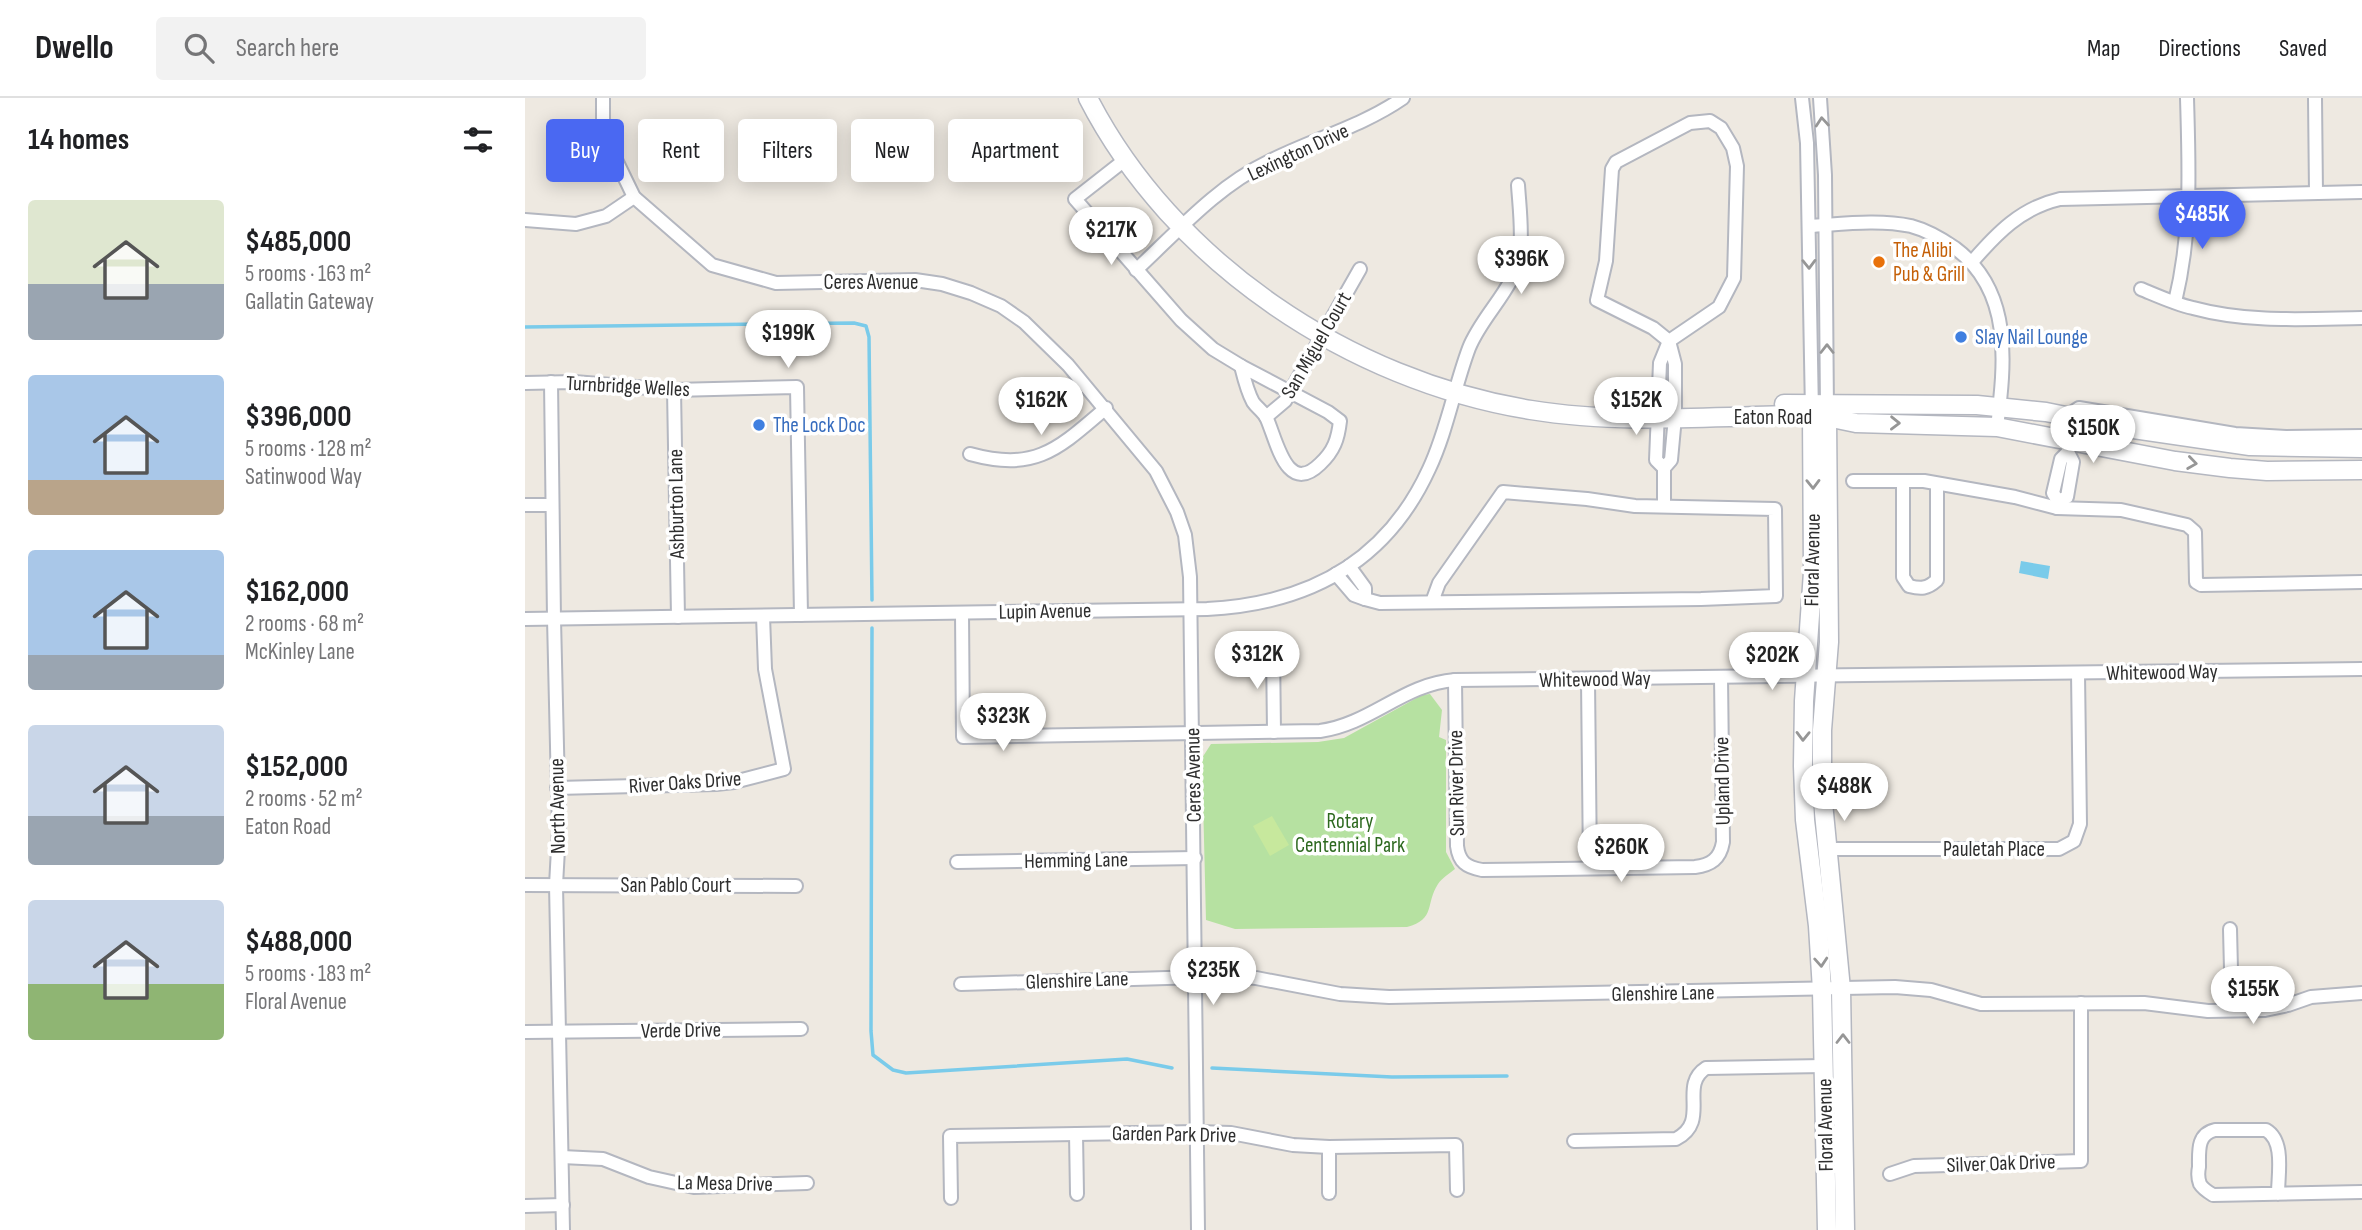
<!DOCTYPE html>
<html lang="en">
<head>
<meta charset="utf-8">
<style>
	body { margin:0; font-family:"Sofia Sans Condensed",sans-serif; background:#f2f2f2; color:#202124; height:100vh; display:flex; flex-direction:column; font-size:26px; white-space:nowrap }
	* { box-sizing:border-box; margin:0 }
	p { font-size:23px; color:#757577 }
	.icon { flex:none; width:38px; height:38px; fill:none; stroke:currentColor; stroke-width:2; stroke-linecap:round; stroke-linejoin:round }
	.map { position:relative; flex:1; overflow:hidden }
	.sheet { display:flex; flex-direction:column; background:#fff; width:525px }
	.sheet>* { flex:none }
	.guide { position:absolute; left:21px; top:21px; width:665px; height:63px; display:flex; gap:14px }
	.price { position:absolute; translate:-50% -60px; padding:0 16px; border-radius:24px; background:#fff; color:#222; font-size:23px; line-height:46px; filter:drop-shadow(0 2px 4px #0008) }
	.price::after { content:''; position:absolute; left:50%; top:42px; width:21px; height:16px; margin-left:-10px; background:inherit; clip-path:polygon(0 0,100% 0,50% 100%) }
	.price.current { background:#4a68f2; color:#fff }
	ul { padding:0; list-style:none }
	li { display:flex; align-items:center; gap:21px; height:175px; padding:0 28px }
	li span { display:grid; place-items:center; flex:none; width:196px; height:140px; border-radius:7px; color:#555 }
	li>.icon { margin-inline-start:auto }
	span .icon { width:84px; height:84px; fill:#fffc; stroke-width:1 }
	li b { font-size:30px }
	h2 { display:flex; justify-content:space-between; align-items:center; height:84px; padding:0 28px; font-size:30px }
	.chip { padding:0 24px; border-radius:7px; background:#fff; box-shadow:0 4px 18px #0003; font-size:24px; line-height:63px }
	.chip.current { background:#4a68f2; color:#fff }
	header { display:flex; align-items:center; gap:42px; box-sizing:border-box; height:98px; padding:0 35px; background:#fff; border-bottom:2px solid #e0e0e0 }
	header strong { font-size:33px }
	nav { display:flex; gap:38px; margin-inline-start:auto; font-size:24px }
	.search { width:490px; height:63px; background:#f2f2f2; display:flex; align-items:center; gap:18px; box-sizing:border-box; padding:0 24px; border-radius:7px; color:#757577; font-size:26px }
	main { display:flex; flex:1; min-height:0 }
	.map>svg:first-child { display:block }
	.green { fill:#b6e1a1 }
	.pitch { fill:#c7e89d }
	.water { fill:#7acbea }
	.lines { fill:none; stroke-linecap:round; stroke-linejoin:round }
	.stream { stroke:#7acbea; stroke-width:3.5 }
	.street-casing { stroke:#b4b7c0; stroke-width:16 }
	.secondary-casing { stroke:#b4b7c0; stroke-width:21 }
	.street { stroke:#fff; stroke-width:12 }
	.secondary { stroke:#fff; stroke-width:18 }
	.oneway { stroke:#969696 }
	.food-dot { fill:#e8710a; stroke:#fff; stroke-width:2.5 }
	.shop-dot { fill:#3f7fe0; stroke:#fff; stroke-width:2.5 }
	.labels { text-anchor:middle; stroke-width:7; stroke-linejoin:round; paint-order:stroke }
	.street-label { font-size:21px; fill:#2e2e2e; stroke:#fff }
	.food-label { font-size:21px; fill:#c56008; stroke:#fff; text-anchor:start }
	.shop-label { font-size:21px; fill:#366cbe; stroke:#fff; text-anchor:start }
	.park-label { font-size:21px; fill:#2d691f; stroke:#fff }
</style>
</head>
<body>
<header>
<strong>Dwello</strong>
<div class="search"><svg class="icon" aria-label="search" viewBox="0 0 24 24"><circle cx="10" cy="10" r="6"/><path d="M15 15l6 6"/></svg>Search here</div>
<nav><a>Map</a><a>Directions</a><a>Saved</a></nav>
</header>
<main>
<section class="sheet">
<h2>14 homes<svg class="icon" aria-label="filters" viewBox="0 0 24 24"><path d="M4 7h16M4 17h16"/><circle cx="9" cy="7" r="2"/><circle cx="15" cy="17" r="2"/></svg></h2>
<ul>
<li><span style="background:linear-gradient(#dfe7d0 60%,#9aa5b1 0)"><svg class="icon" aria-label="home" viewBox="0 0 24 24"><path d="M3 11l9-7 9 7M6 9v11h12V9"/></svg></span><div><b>$485,000</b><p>5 rooms · 163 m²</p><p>Gallatin Gateway</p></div></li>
<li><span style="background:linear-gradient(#a9c7e8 75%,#b9a48a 0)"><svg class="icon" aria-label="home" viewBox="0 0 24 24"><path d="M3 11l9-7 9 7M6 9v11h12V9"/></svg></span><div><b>$396,000</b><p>5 rooms · 128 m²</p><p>Satinwood Way</p></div></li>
<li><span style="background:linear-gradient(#a9c7e8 75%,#9aa5b1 0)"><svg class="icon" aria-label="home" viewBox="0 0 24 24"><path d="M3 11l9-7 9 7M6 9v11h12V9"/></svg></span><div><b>$162,000</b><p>2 rooms · 68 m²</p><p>McKinley Lane</p></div></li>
<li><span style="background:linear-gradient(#c9d6e8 65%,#9aa5b1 0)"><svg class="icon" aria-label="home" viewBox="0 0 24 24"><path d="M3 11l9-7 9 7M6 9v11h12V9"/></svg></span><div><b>$152,000</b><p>2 rooms · 52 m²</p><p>Eaton Road</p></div></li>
<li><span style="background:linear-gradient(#c9d6e8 60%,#8fb573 0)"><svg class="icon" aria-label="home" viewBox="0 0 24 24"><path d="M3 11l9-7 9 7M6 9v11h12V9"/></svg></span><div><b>$488,000</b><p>5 rooms · 183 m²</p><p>Floral Avenue</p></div></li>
</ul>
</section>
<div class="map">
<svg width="1837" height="1132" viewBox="0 0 1837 1132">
	<rect width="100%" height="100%" fill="#eee9e1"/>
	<!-- green -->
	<path class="green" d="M905 596 917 612 914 639 921 642V754L930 771C925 775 917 780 913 786 900 806 911 821 882 829L710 831 681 822 677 660 686 646 793 644 819 640 897 597Z"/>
	<!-- pitch -->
	<polygon class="pitch" points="747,718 764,747 745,758 728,728"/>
	<!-- water -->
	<polygon class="water" points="1496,463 1525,468 1523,481 1494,475"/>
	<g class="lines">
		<!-- stream -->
		<g class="stream">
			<polyline points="0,229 329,225 341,228 344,239 347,502"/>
			<polyline points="347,530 346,933 348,957 368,972 381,975 602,961 647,970"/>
			<polyline points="687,970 867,979 982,978"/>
		</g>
		<defs>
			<g id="street">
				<polyline points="78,0 78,35 109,99 187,167 251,185 390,182 417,186 446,195 476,208 499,224 543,267 631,373 652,414 660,437 665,479 673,1132"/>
				<polyline points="1277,0 1282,45 1287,314"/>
				<polyline points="1295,0 1300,77 1302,312"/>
				<polyline points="1790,0 1791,95"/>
				<polygon points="1185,23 1196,30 1208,50 1212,68 1209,180 1194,209 1144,243 1128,230 1072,202 1081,163 1087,71 1091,64 1165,25"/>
				<polyline points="601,61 550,101 656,222 688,251 716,268"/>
				<polyline points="0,122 51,126 81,118 109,99"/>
				<path d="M1284 128C1317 126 1354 121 1386 128 1401 132 1417 141 1430 150 1488 193 1480 265 1472 329"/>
				<path d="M1447 164C1472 135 1496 110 1535 101L1837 94"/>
				<path d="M611 172C652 134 691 89 743 64 788 41 836 29 878 0"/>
				<path d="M1616 191C1633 198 1650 206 1668 210 1723 225 1780 221 1837 220"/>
				<path d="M1650 204C1667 134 1664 71 1662 0"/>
				<polygon points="1144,243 1150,266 1150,319 1146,362 1139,370 1131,362 1135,265"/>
				<path d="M716 268 803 314 815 323C813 341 809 353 795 366 762 398 752 344 742 321 739 314 732 310 728 304 722 293 719 280 716 268Z"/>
				<polyline points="26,284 29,521 34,733 31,787 38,1132"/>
				<polyline points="0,285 49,284 149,292 272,289 276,517"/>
				<polyline points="149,292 153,519"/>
				<polyline points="741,319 760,303 835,171"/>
				<polyline points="1543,354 1536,361 1528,395 1533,403 1532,410 1596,412 1662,427 1670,434 1671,484 1676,487 1837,484"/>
				<path d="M445 356C511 374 533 351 581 310"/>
				<polyline points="1139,370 1139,408"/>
				<polyline points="1328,383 1399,383 1490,399 1532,410"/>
				<path d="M1378 383V479L1384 488C1396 491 1402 491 1412 482V386"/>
				<polyline points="1533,403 1542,399 1548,364 1543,354 1542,318 1554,310 1710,336 1761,339 1837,338"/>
				<polyline points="0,407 27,407"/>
				<polyline points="811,476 829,497 840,501 840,490 824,468"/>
				<polyline points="840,501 855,505 1176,501 1251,498 1250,411 1110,408 1062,401 978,394 914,485 907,504"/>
				<path d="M437 515 438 639 795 633C846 626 878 586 930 582L1837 571"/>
				<path d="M0 521 682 511C782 506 861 465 904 371 922 333 929 290 944 250 954 225 974 205 986 182 1001 154 995 118 993 87"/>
				<polyline points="748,551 749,634"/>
				<path d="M930 582 932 748C934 764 941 769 957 772L1170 769C1186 767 1195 761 1198 744L1196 579"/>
				<polyline points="1063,582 1065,770"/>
				<polyline points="32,690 191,686 209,684 259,671 240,571 238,518"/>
				<polyline points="1302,751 1534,751 1549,743 1555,726 1553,575"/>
				<polyline points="432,764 670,760"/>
				<polyline points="0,787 271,788"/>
				<polyline points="1705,831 1707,912"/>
				<polyline points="436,886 709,878 731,880 815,896 864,899 1370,889 1406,892 1456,906 1619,905 1683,913 1740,912 1763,907 1786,899 1837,895"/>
				<polyline points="0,934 276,931"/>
				<polyline points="551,1036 552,1096"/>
				<path d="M1049 1043 1151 1041C1186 1023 1153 988 1181 970L1299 968"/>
				<polyline points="804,1049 804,1095"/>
				<polyline points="37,1059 78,1061 124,1079 169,1089 282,1085"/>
				<polyline points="1365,1076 1389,1068 1556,1063 1556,905"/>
				<path d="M1753 1096C1753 1076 1760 1043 1741 1032H1690C1672 1036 1674 1053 1674 1069 1673 1074 1673 1081 1675 1086 1678 1091 1683 1094 1688 1097L1837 1094"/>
				<polyline points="426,1100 425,1038 672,1034 706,1035 768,1047 804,1049 931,1047 932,1092"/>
				<polyline points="0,1108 38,1107"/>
			</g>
			<g id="secondary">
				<path d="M563 0C647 164 825 283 1006 312 1092 326 1182 319 1269 317L1302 319 1331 325 1472 329 1650 363 1705 370 1742 373 1837 372"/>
				<polyline points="1259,306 1452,307 1521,314 1595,329 1725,348 1837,350"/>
				<polyline points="1287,318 1288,474 1279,603 1278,668 1280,722 1293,828 1297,892 1302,1132"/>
				<polyline points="1302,319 1304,544 1297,632 1297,694 1316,891 1320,1132"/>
			</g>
		</defs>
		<!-- street casing -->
		<use href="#street" class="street-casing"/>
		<!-- secondary casing -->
		<use href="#secondary" class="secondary-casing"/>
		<!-- street -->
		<use href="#street" class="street"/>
		<!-- secondary -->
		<use href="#secondary" class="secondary"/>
	</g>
	<!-- one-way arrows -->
	<defs><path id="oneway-chevron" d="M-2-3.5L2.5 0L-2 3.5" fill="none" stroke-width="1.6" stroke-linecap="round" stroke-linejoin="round" transform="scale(1.75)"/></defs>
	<g class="oneway">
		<use href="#oneway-chevron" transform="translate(1297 24) rotate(-95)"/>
		<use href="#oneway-chevron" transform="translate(1284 166) rotate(89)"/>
		<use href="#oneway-chevron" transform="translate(1302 251) rotate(-90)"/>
		<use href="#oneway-chevron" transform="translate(1370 325) rotate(1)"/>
		<use href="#oneway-chevron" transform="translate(1667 365) rotate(8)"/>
		<use href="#oneway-chevron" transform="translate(1288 386) rotate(89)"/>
		<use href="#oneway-chevron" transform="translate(1278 638) rotate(91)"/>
		<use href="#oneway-chevron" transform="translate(1296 864) rotate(86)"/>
		<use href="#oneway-chevron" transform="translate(1318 941) rotate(-90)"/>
	</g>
	<!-- markers -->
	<circle class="food-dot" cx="1354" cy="164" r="7"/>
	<g class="shop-dot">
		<circle cx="1436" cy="239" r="7"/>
		<circle cx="234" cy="327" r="7"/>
	</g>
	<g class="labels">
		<!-- street labels -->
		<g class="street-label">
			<text transform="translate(773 54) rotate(-25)" y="7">Lexington Drive</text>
			<text x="346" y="191">Ceres Avenue</text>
			<text transform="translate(791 247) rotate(-60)" y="7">San Miguel Court</text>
			<text transform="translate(103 288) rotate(3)" y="7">Turnbridge Welles</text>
			<text x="1248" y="326">Eaton Road</text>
			<text transform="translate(151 406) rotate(-91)" y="7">Ashburton Lane</text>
			<text transform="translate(1287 462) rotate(-89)" y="7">Floral Avenue</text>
			<text transform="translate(520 513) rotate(-1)" y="7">Lupin Avenue</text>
			<text transform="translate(1637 574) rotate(-1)" y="7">Whitewood Way</text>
			<text transform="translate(1070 581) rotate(-1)" y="7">Whitewood Way</text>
			<text transform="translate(668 677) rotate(-91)" y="7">Ceres Avenue</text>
			<text transform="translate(1197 683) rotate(-91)" y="7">Upland Drive</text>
			<text transform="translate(160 684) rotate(-4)" y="7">River Oaks Drive</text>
			<text transform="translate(931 685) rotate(-91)" y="7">Sun River Drive</text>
			<text transform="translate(32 708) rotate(-91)" y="7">North Avenue</text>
			<text x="1469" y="758">Pauletah Place</text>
			<text transform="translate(551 762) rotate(-1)" y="7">Hemming Lane</text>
			<text x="151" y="794">San Pablo Court</text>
			<text transform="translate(552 882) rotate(-2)" y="7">Glenshire Lane</text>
			<text transform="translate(1138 895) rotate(-1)" y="7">Glenshire Lane</text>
			<text transform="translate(156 932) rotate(-1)" y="7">Verde Drive</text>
			<text transform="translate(1300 1027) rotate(-91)" y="7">Floral Avenue</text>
			<text transform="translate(649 1036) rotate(1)" y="7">Garden Park Drive</text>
			<text transform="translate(1476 1065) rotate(-2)" y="7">Silver Oak Drive</text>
			<text transform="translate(200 1085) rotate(1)" y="7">La Mesa Drive</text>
		</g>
		<!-- food labels -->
		<g class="food-label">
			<text x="1368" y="159">The Alibi<tspan x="1368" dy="24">Pub &amp; Grill</tspan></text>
		</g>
		<!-- shop labels -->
		<g class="shop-label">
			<text x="1450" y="246">Slay Nail Lounge</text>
			<text x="248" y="334">The Lock Doc</text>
		</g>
		<!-- park labels -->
		<g class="park-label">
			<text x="825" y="730">Rotary<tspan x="825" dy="24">Centennial Park</tspan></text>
		</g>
	</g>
</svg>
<b class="price current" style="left:1677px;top:153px">$485K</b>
<b class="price" style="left:586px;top:169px">$217K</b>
<b class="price" style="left:996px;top:198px">$396K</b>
<b class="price" style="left:263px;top:272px">$199K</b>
<b class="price" style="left:516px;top:339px">$162K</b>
<b class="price" style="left:1111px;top:339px">$152K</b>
<b class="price" style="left:1568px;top:367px">$150K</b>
<b class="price" style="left:732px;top:593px">$312K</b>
<b class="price" style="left:1247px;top:594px">$202K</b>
<b class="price" style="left:478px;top:655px">$323K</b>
<b class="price" style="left:1319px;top:725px">$488K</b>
<b class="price" style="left:1096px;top:786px">$260K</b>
<b class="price" style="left:688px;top:909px">$235K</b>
<b class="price" style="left:1728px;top:928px">$155K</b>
<div class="guide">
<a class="chip current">Buy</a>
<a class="chip">Rent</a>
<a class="chip">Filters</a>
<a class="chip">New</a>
<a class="chip">Apartment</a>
</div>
</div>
</main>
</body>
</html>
